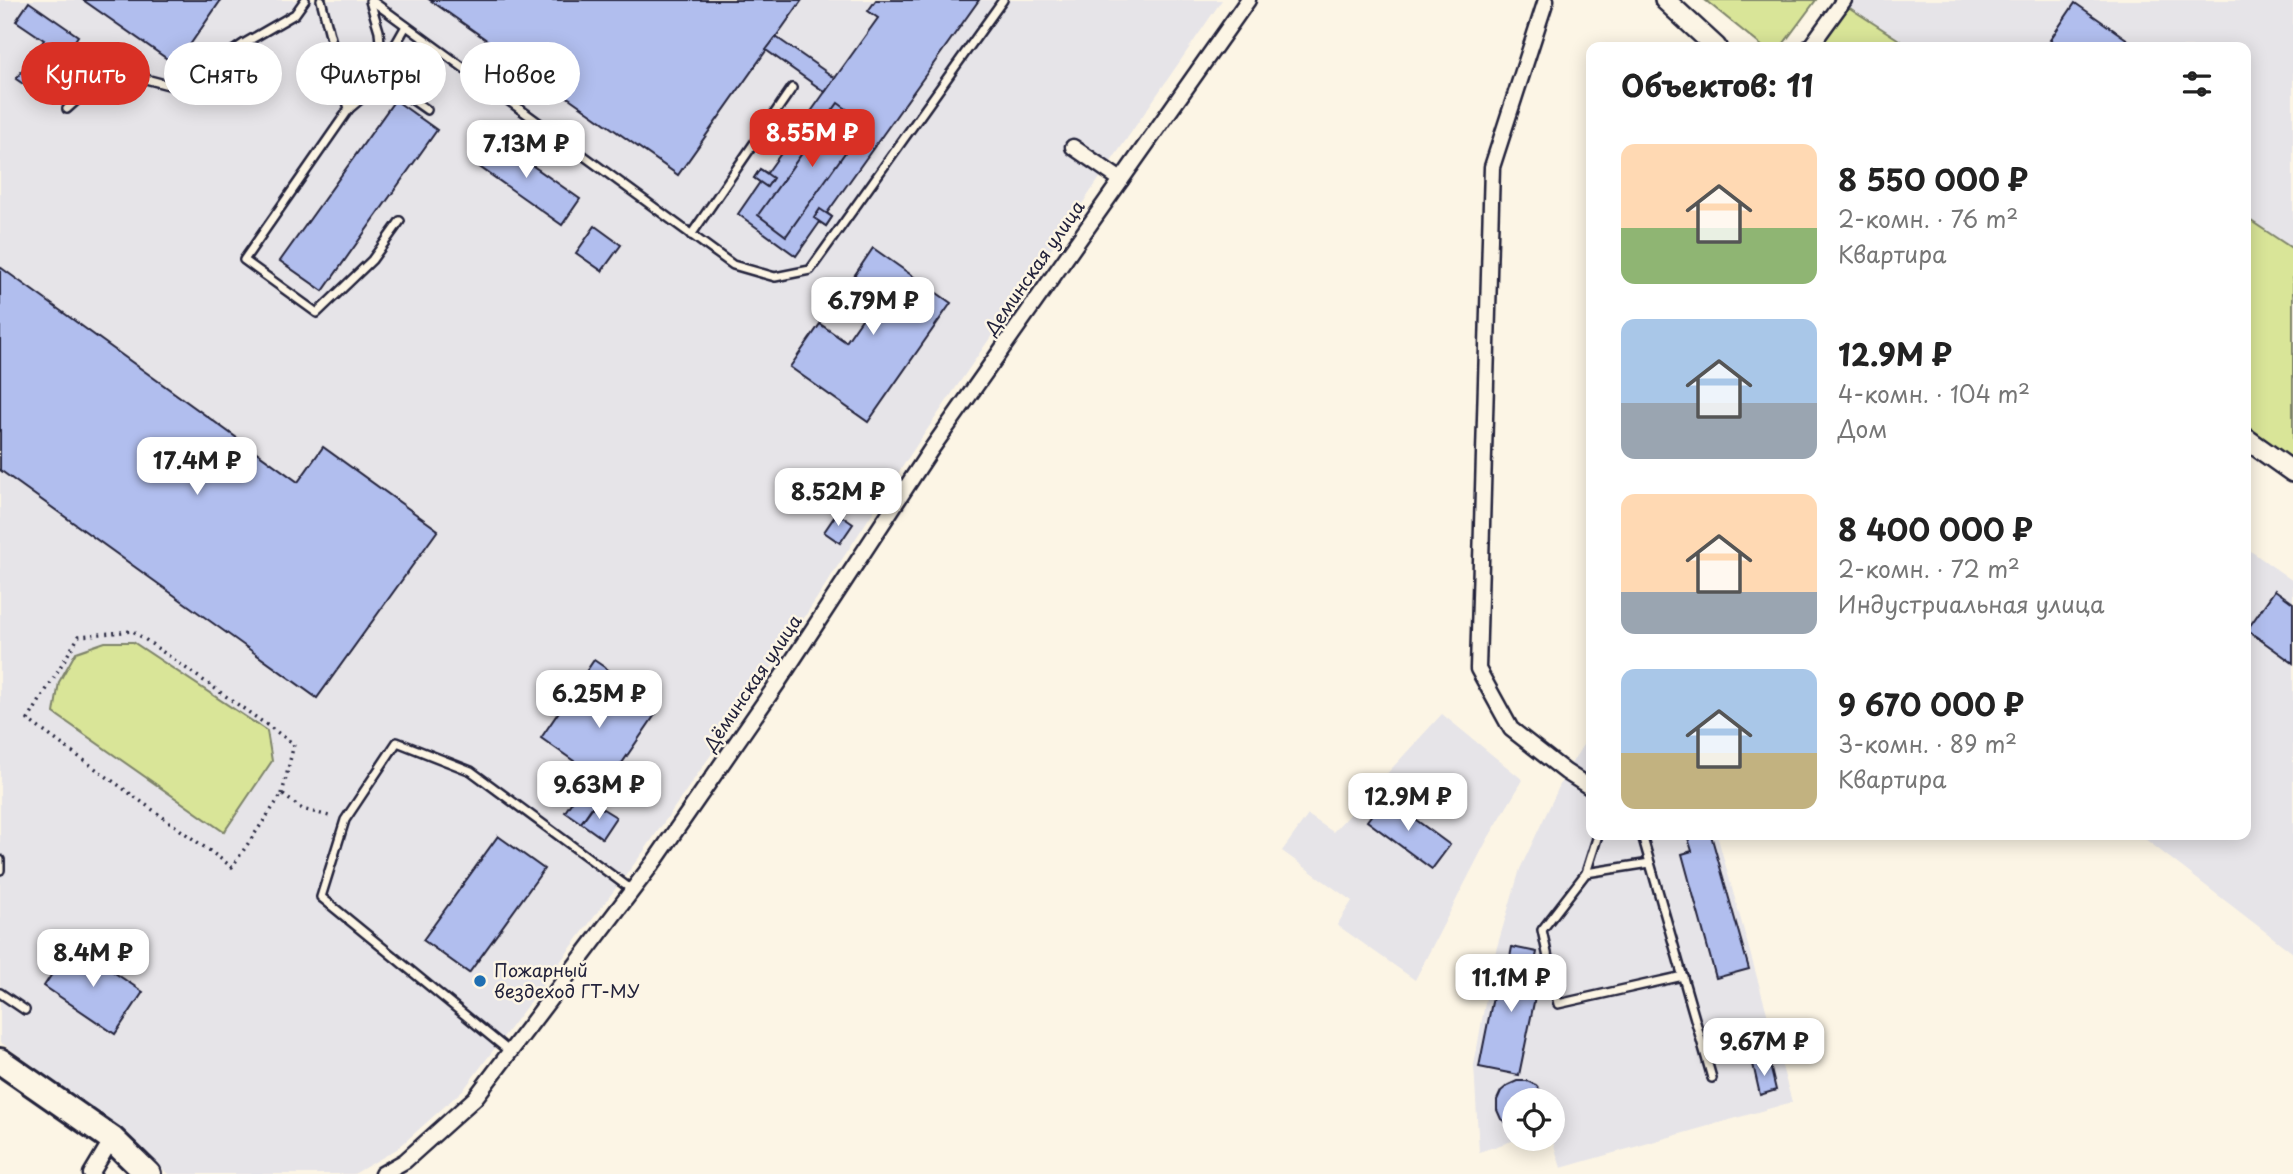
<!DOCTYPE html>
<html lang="ru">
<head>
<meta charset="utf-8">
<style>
	body { margin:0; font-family:"Playpen Sans",sans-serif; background:#f2f2f2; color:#222; height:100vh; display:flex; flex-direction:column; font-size:26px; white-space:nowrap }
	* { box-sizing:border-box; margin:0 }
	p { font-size:23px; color:#767676 }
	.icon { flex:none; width:38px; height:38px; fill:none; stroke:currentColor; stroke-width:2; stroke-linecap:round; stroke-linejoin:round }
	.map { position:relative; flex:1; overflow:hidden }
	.side { position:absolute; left:1586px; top:42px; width:665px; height:798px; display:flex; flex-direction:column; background:#fff; border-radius:14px; box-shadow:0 4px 18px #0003 }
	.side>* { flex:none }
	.top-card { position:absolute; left:21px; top:42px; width:665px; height:63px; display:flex; gap:14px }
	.controls { position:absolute; left:1502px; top:1088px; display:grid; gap:14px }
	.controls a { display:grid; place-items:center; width:63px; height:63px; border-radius:50%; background:#fff; box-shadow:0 4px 18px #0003; font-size:35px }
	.price { position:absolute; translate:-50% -60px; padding:0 16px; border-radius:14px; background:#fff; color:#222; font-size:23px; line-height:46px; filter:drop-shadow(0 2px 4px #0008) }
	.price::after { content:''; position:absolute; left:50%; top:42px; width:21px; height:16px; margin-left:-10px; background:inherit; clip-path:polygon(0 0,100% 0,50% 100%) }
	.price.active { background:#d93025; color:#fff }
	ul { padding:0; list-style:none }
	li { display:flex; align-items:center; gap:21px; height:175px; padding:0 35px }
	li span { display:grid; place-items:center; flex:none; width:196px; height:140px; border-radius:14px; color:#555 }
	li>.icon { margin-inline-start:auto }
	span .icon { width:84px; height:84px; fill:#fffc; stroke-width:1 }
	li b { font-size:30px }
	h2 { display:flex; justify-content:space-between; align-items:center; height:84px; padding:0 35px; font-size:30px }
	.chip { padding:0 24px; border-radius:32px; background:#fff; box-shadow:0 4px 18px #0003; font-size:24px; line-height:63px }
	.chip.active { background:#d93025; color:#fff }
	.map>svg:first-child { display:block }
	.built { fill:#e6e4e8 }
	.green { fill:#d9e598; stroke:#7e846a; stroke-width:2 }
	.building { fill:#b1beee; stroke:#22223b; stroke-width:2 }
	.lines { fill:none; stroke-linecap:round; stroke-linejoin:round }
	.lane-casing { stroke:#22223b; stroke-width:12 }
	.street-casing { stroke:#22223b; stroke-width:19 }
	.secondary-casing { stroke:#22223b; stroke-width:24 }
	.highway-casing { stroke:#22223b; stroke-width:30 }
	.path { stroke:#22223b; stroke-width:3.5; stroke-dasharray:2 5; stroke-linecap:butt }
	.lane { stroke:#fcf5e5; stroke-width:7 }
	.street { stroke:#fcf5e5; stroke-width:14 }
	.secondary { stroke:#fcf5e5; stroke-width:19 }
	.highway { stroke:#fcf5e5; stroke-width:24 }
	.poi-dot { fill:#1f6fb2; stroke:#fcf5e5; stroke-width:2.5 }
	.labels { text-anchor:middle; stroke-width:5; stroke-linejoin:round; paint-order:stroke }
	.street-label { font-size:18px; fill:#22223b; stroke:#fcf5e5 }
	.poi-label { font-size:18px; fill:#22223b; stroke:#fcf5e5; text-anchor:start }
</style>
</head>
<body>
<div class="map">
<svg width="2293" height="1174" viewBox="0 0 2293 1174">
	<rect width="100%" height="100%" fill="#fcf5e5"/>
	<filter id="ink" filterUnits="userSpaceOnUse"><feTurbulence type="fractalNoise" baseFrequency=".0143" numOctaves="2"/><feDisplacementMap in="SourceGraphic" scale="14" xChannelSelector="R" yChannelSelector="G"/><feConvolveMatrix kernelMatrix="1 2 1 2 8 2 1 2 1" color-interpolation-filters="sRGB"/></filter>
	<g filter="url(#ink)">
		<!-- built -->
		<g class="built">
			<polygon points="0,0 1222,0 918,443 768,673 644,851 464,1089 397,1149 354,1174 168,1174 120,1128 0,1042"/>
			<polygon points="1844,0 2293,0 2293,249 2245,217 2245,47 1910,47 1842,3"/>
			<polygon points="2245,547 2293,581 2293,953 2140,835 2245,835"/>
			<polygon points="1442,714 1523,780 1487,840 1415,980 1337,925 1352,901 1282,851 1308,815 1333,832"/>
			<polygon points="1591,732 1591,835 1717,835 1792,1102 1561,1168 1552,1139 1552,1101 1514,1101 1514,1139 1518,1139 1479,1152 1474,1065 1492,964 1520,869 1566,772"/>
		</g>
		<!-- green -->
		<g class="green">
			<polygon points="1705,0 1816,0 1781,47 1763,47"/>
			<polygon points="1842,3 1910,47 1810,47"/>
			<polygon points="2245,217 2293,249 2293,472 2245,438"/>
			<polygon points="105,642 133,642 267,731 272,761 224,832 54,713 59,682 76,652"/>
		</g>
		<!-- building -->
		<g class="building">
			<polygon points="83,0 221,0 176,65"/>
			<polygon points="430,0 802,0 678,175"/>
			<polygon points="876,0 979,0 827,213 832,217 826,226 820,222 796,256 738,214 760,182 754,178 760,169 767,173 878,18 868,11"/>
			<polygon points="29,2 78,36 38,94 16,79 44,40 16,21"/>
			<polygon points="2075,3 2138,47 2060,47 2050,40"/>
			<polygon points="776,37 835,78 825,92 766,50"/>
			<polygon points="395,100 437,130 323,291 280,261"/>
			<polygon points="838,103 866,123 786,236 758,215"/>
			<polygon points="489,135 580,199 562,225 471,161"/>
			<polygon points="760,169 773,178 767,187 754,178"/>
			<polygon points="820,209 832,217 826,226 814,218"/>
			<polygon points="595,226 621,245 602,271 576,253"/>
			<polygon points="873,248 951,303 868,422 790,367 820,324 846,342 871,306 846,288"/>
			<polygon points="0,267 298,482 323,447 438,530 317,698 0,470"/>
			<polygon points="837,513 853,524 840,543 824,532"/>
			<polygon points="2275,590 2293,603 2293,663 2247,630"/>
			<polygon points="594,660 661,706 581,823 565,812 591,773 541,738"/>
			<polygon points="1385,797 1450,845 1432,869 1367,821"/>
			<polygon points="595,804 616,817 602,838 581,823"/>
			<polygon points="1687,835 1711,835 1749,969 1716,978 1682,854 1692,851"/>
			<polygon points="498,836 544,869 469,973 423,940"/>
			<polygon points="72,944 143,992 115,1034 44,986"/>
			<polygon points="1512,947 1537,952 1532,977 1539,978 1519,1075 1479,1067 1498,972 1507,973"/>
			<polygon points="1769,1061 1776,1090 1760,1095 1753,1064"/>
			<polygon points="1517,1081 1527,1081 1536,1085 1542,1092 1546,1101 1514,1101 1514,1128 1501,1119 1497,1110 1497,1100 1501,1091 1508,1085"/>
		</g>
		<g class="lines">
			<defs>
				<g id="lane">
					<polyline points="321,0 349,109"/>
					<polyline points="371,0 733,265 775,277 810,270 1003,0"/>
					<polyline points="370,1 379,31 382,68"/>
					<polyline points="373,83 400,91 427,110"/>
					<polyline points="67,109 105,75 138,77 180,88 243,44 295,14 305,0"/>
					<polyline points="400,221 372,260 317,313 244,260 349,109 368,93 406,26"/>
					<polyline points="691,235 792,88"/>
					<polyline points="1642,835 1712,1078"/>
					<polyline points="0,860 0,870"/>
					<polyline points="1650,863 1586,873 1542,930 1558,1004 1683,976"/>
					<polyline points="1586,873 1598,835"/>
					<polyline points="0,993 25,1010"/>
					<polyline points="510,1052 321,897 345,820 397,742 471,771 632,890"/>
				</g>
				<g id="street">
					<polyline points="1546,0 1492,167 1478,669 1511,729 1566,772 1591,788"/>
					<polyline points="1810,47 1844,0"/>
					<polyline points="1073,147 1121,180"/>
					<polyline points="91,1174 112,1139"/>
					<polyline points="382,1174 405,1161 475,1098 656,859 779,681 930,451 1248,0"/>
				</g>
				<g id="secondary">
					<polyline points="1665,0 1716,47"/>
					<polyline points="2245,438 2293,472"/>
				</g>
				<polyline id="highway" points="0,1061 112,1139 148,1174"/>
			</defs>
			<!-- lane casing -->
			<use href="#lane" class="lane-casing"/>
			<!-- street casing -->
			<use href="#street" class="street-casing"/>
			<!-- secondary casing -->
			<use href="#secondary" class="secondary-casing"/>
			<!-- highway casing -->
			<use href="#highway" class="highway-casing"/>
			<!-- path -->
			<polyline class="path" points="282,794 294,744 133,631 79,636 28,720 232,867 282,794 302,809 333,817"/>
			<!-- lane -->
			<use href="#lane" class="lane"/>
			<!-- street -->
			<use href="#street" class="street"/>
			<!-- secondary -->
			<use href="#secondary" class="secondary"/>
			<!-- highway -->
			<use href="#highway" class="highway"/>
		</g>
	</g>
	<!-- markers -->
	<circle class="poi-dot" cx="480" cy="981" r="7"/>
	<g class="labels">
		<!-- street labels -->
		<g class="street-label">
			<text transform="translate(1035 268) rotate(-55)" y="6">Деминская улица</text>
			<text transform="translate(753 683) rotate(-56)" y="6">Дёминская улица</text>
		</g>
		<!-- poi labels -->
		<g class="poi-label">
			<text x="494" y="977">Пожарный<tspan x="494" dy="21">вездеход ГТ-МУ</tspan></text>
		</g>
	</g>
</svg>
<div class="controls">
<a><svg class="icon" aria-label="locate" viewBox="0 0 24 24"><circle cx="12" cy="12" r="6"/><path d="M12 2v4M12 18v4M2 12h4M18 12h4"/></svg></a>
</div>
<b class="price active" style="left:812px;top:169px">8.55M ₽</b>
<b class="price" style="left:526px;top:180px">7.13M ₽</b>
<b class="price" style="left:873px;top:337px">6.79M ₽</b>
<b class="price" style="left:197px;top:497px">17.4M ₽</b>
<b class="price" style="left:838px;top:528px">8.52M ₽</b>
<b class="price" style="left:599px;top:730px">6.25M ₽</b>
<b class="price" style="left:599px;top:821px">9.63M ₽</b>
<b class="price" style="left:1408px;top:833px">12.9M ₽</b>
<b class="price" style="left:93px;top:989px">8.4M ₽</b>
<b class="price" style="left:1511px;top:1014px">11.1M ₽</b>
<b class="price" style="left:1764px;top:1078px">9.67M ₽</b>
<div class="top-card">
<a class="chip active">Купить</a>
<a class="chip">Снять</a>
<a class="chip">Фильтры</a>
<a class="chip">Новое</a>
</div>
<section class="side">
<h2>Объектов: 11<svg class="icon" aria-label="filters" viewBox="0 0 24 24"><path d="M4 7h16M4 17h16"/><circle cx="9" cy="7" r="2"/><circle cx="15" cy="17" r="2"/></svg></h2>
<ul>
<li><span style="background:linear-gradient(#ffd9b3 60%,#8fb573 0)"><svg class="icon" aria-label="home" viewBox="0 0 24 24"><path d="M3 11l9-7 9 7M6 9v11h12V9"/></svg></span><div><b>8 550 000 ₽</b><p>2-комн. · 76 m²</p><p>Квартира</p></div></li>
<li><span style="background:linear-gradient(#a9c7e8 60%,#9aa5b1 0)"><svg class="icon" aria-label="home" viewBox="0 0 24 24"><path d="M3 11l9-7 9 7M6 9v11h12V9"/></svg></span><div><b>12.9M ₽</b><p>4-комн. · 104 m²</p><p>Дом</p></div></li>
<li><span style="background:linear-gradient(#ffd9b3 70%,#9aa5b1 0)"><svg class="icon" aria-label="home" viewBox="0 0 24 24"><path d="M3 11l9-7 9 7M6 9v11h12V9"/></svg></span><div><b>8 400 000 ₽</b><p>2-комн. · 72 m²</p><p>Индустриальная улица</p></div></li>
<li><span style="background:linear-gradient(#a9c7e8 60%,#c2b280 0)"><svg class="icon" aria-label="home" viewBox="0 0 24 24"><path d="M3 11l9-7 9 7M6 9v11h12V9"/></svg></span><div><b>9 670 000 ₽</b><p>3-комн. · 89 m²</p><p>Квартира</p></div></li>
</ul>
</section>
</div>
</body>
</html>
